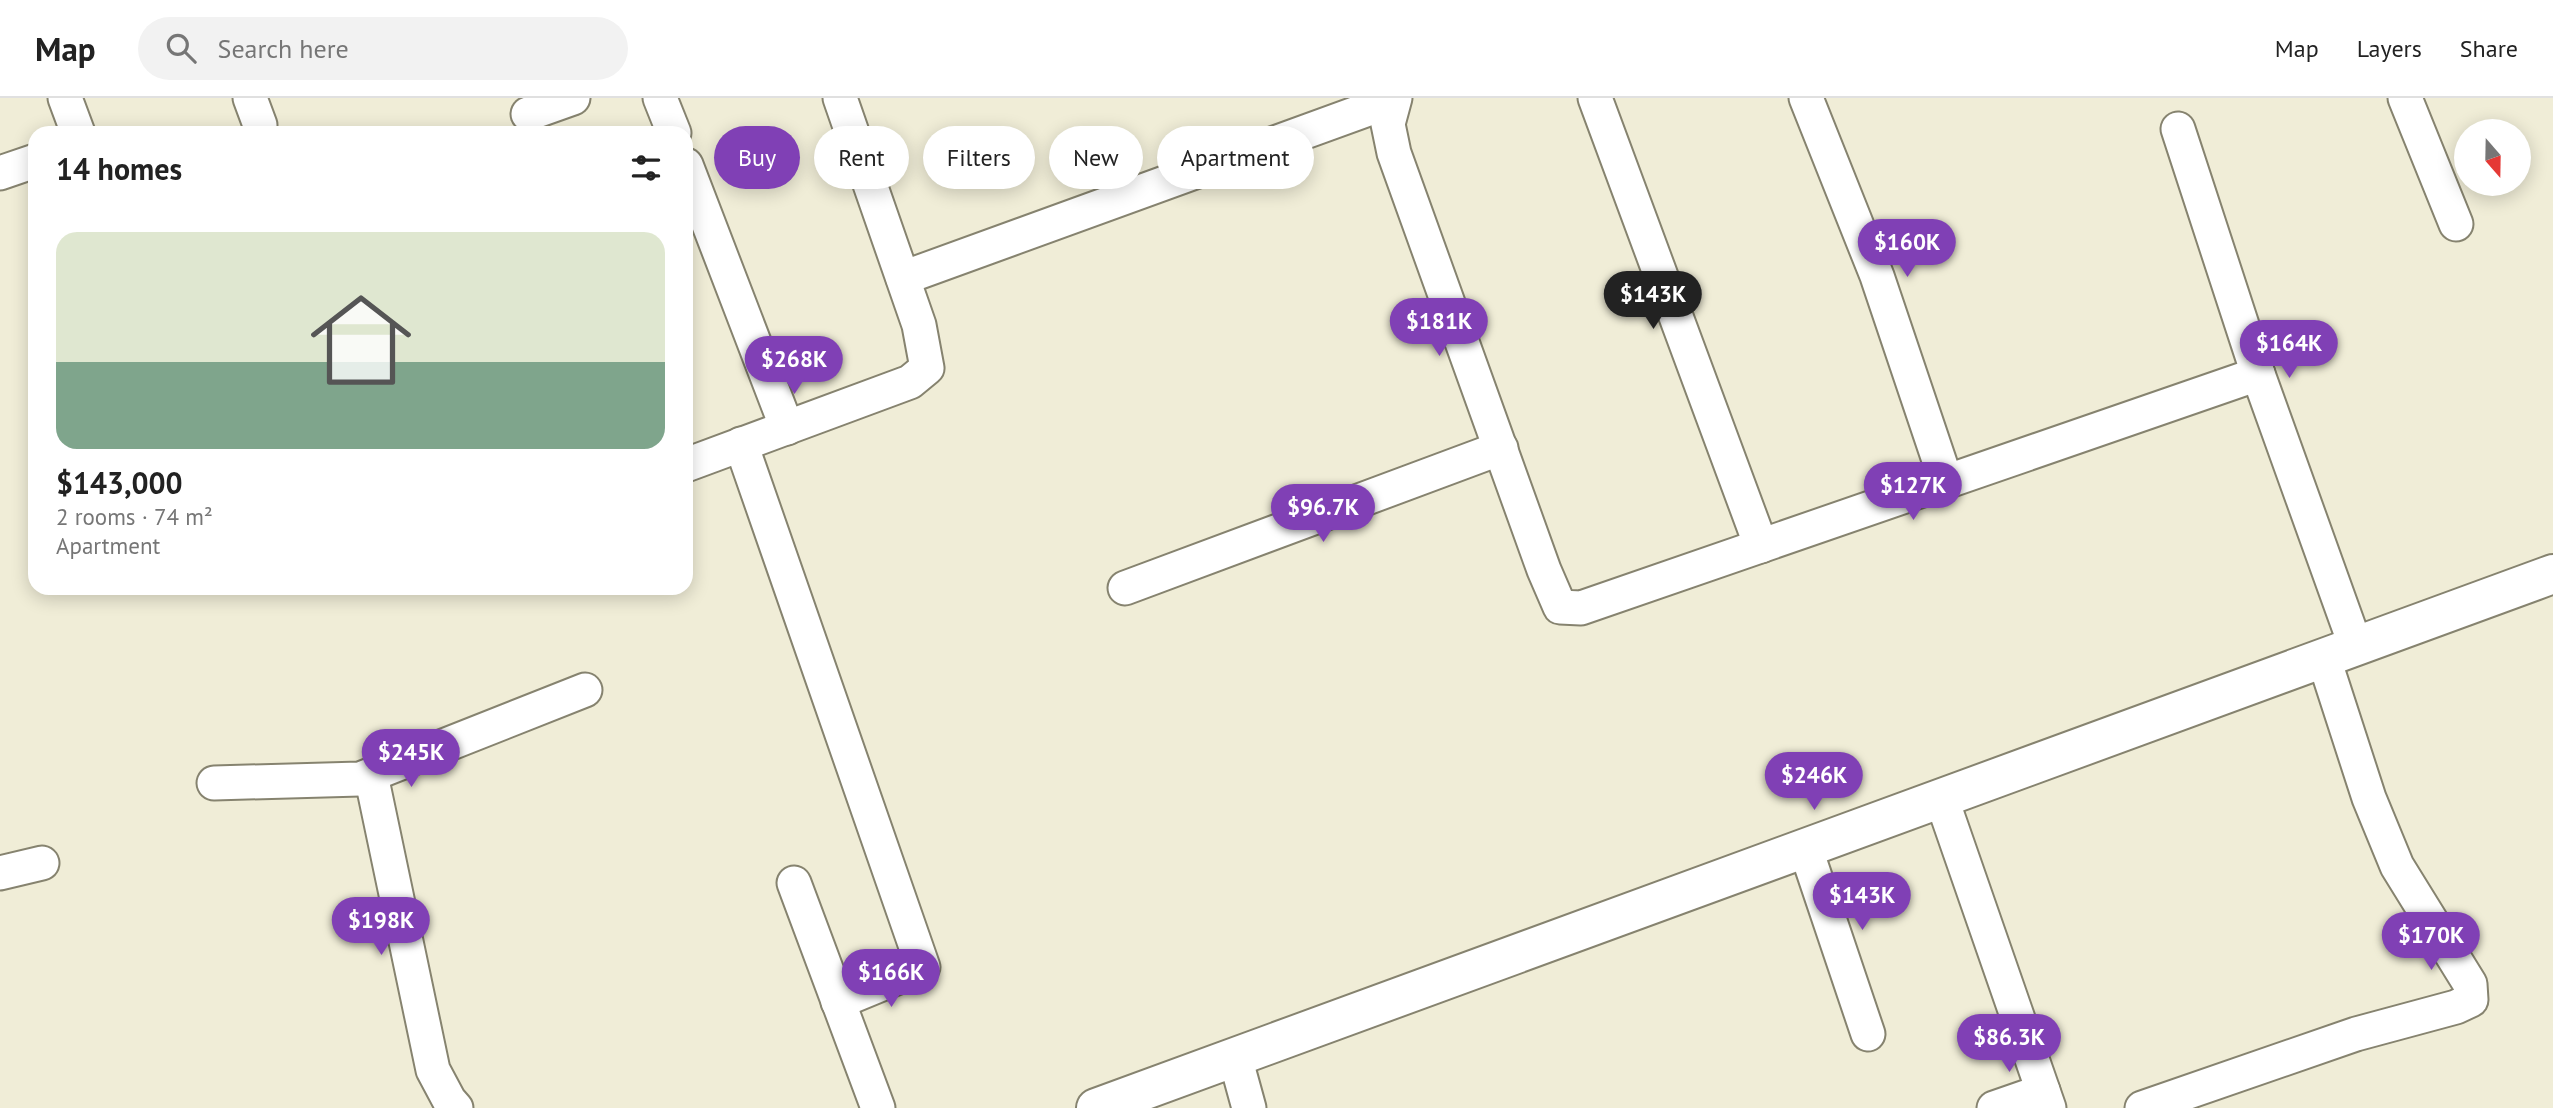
<!DOCTYPE html>
<html lang="en">
<head>
<meta charset="utf-8">
<style>
	body { margin:0; font-family:"PT Sans",sans-serif; background:#f2f2f2; color:#222; height:100vh; display:flex; flex-direction:column; font-size:26px; white-space:nowrap }
	* { box-sizing:border-box; margin:0 }
	p { font-size:23px; color:#767676 }
	.icon { flex:none; width:38px; height:38px; fill:none; stroke:currentColor; stroke-width:2; stroke-linecap:round; stroke-linejoin:round }
	.map { position:relative; flex:1; overflow:hidden }
	.drawer { position:absolute; left:28px; top:28px; width:665px; height:469px; display:flex; flex-direction:column; background:#fff; border-radius:21px; box-shadow:0 4px 18px #0003 }
	.drawer>* { flex:none }
	.hud { position:absolute; left:714px; top:28px; width:665px; height:63px; display:flex; gap:14px }
	.needle { width:46px; rotate:160deg }
	.controls { position:absolute; left:2454px; top:21px; display:grid; gap:14px }
	.controls a { display:grid; place-items:center; width:77px; height:77px; border-radius:50%; background:#fff; box-shadow:0 4px 18px #0003; font-size:35px }
	.price { position:absolute; translate:-50% -60px; padding:0 16px; border-radius:24px; background:#8040b5; color:#fff; font-size:23px; line-height:46px; filter:drop-shadow(0 2px 4px #0008) }
	.price::after { content:''; position:absolute; left:50%; top:42px; width:21px; height:16px; margin-left:-10px; background:inherit; clip-path:polygon(0 0,100% 0,50% 100%) }
	.price.current { background:#222; color:#fff }
	ul { padding:0; list-style:none }
	li { display:grid; align-content:center; gap:14px; height:371px; padding:0 28px }
	li span { display:grid; place-items:center; height:217px; border-radius:21px; color:#555 }
	li>.icon { margin-inline-start:auto }
	span .icon { width:126px; height:126px; fill:#fffc; stroke-width:1 }
	li b { font-size:30px }
	h2 { display:flex; justify-content:space-between; align-items:center; height:84px; padding:0 28px; font-size:30px }
	.tag { padding:0 24px; border-radius:32px; background:#fff; box-shadow:0 4px 18px #0003; font-size:24px; line-height:63px }
	.tag.current { background:#8040b5; color:#fff }
	header { display:flex; align-items:center; gap:42px; box-sizing:border-box; height:98px; padding:0 35px; background:#fff; border-bottom:2px solid #e0e0e0 }
	header strong { font-size:33px }
	nav { display:flex; gap:38px; margin-inline-start:auto; font-size:24px }
	.search { width:490px; height:63px; background:#f2f2f2; display:flex; align-items:center; gap:18px; box-sizing:border-box; padding:0 24px; border-radius:38px; color:#767676; font-size:26px }
	.map>svg:first-child { display:block }
	.lines { fill:none; stroke-linecap:round; stroke-linejoin:round }
	.minor-casing { stroke:#86836f; stroke-width:37 }
	.tertiary-casing { stroke:#86836f; stroke-width:42 }
	.minor { stroke:#fff; stroke-width:33 }
	.tertiary { stroke:#fff; stroke-width:38 }
</style>
</head>
<body>
<header>
<strong>Map</strong>
<div class="search"><svg class="icon" aria-label="search" viewBox="0 0 24 24"><circle cx="10" cy="10" r="6"/><path d="M15 15l6 6"/></svg>Search here</div>
<nav><a>Map</a><a>Layers</a><a>Share</a></nav>
</header>
<div class="map">
<svg width="2553" height="1010" viewBox="0 0 2553 1010">
	<rect width="100%" height="100%" fill="#f0edd7"/>
	<g class="lines">
		<defs>
			<g id="minor">
				<polyline points="65,0 78,35"/>
				<polyline points="250,0 260,27"/>
				<polyline points="660,0 674,35"/>
				<polyline points="1395,0 1388,26 1394,55 1544,472 1560,509 1581,510 2258,276"/>
				<polyline points="1595,0 1761,448"/>
				<polyline points="1806,0 1877,178 1946,383"/>
				<polyline points="2405,0 2456,126"/>
				<polyline points="528,16 573,0"/>
				<polyline points="2178,31 2258,276 2356,549"/>
				<polyline points="686,67 787,330"/>
				<polyline points="0,75 35,63"/>
				<polyline points="903,180 1393,2"/>
				<polyline points="741,346 923,869 838,904"/>
				<polyline points="686,367 910,284 927,270 919,227 840,0"/>
				<polyline points="1125,490 1501,350"/>
				<polyline points="371,677 433,972 449,1002 456,1010"/>
				<polyline points="214,685 360,681 585,592"/>
				<polyline points="1941,699 2049,1010"/>
				<polyline points="1805,749 1868,936"/>
				<polyline points="0,775 42,765"/>
				<polyline points="794,785 878,1010"/>
				<polyline points="1235,959 1249,1010"/>
				<polyline points="1994,1010 2043,993"/>
				<polyline points="2142,1010 2356,936 2456,909 2471,902 2470,886 2397,768 2369,700 2324,561"/>
			</g>
			<polyline id="tertiary" points="1096,1010 2553,476"/>
		</defs>
		<!-- minor casing -->
		<use href="#minor" class="minor-casing"/>
		<!-- tertiary casing -->
		<use href="#tertiary" class="tertiary-casing"/>
		<!-- minor -->
		<use href="#minor" class="minor"/>
		<!-- tertiary -->
		<use href="#tertiary" class="tertiary"/>
	</g>
</svg>
<div class="controls">
<a><svg class="needle" viewBox="-14 -14 28 28"><path d="M0-13l5 13h-10z" fill="#e53935"/><path d="M0 13l5-13h-10z" fill="#767676"/></svg></a>
</div>
<b class="price" style="left:1907px;top:181px">$160K</b>
<b class="price current" style="left:1653px;top:233px">$143K</b>
<b class="price" style="left:1439px;top:260px">$181K</b>
<b class="price" style="left:2289px;top:282px">$164K</b>
<b class="price" style="left:794px;top:298px">$268K</b>
<b class="price" style="left:1913px;top:424px">$127K</b>
<b class="price" style="left:1323px;top:446px">$96.7K</b>
<b class="price" style="left:411px;top:691px">$245K</b>
<b class="price" style="left:1814px;top:714px">$246K</b>
<b class="price" style="left:1862px;top:834px">$143K</b>
<b class="price" style="left:381px;top:859px">$198K</b>
<b class="price" style="left:2431px;top:874px">$170K</b>
<b class="price" style="left:891px;top:911px">$166K</b>
<b class="price" style="left:2009px;top:976px">$86.3K</b>
<div class="hud">
<a class="tag current">Buy</a>
<a class="tag">Rent</a>
<a class="tag">Filters</a>
<a class="tag">New</a>
<a class="tag">Apartment</a>
</div>
<section class="drawer">
<h2>14 homes<svg class="icon" aria-label="filters" viewBox="0 0 24 24"><path d="M4 7h16M4 17h16"/><circle cx="9" cy="7" r="2"/><circle cx="15" cy="17" r="2"/></svg></h2>
<ul>
<li><span style="background:linear-gradient(#dfe7d0 60%,#7fa58c 0)"><svg class="icon" aria-label="home" viewBox="0 0 24 24"><path d="M3 11l9-7 9 7M6 9v11h12V9"/></svg></span><div><b>$143,000</b><p>2 rooms · 74 m²</p><p>Apartment</p></div></li>
</ul>
</section>
</div>
</body>
</html>
